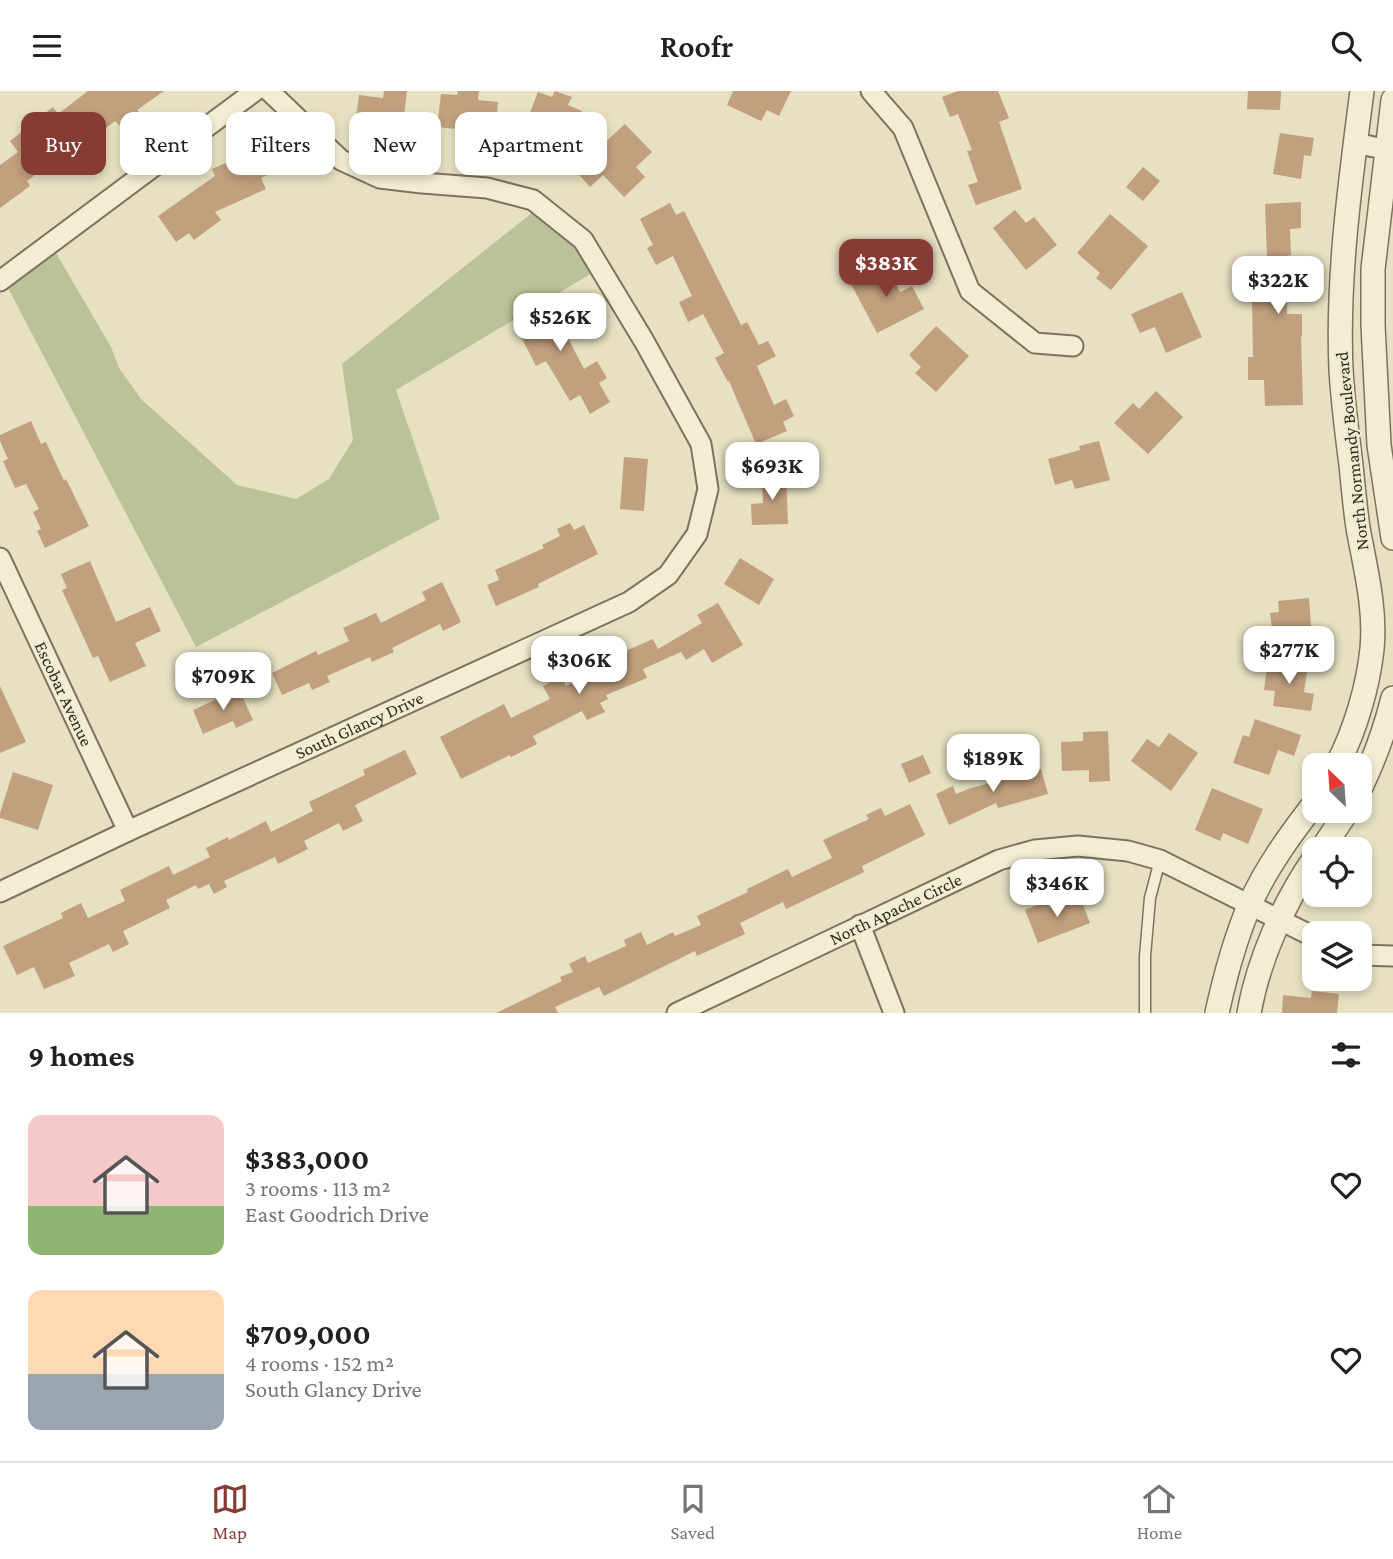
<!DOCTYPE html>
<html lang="en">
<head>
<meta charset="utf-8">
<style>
	body { margin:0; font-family:"Crimson Pro",serif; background:#f2f2f2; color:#202124; height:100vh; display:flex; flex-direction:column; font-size:26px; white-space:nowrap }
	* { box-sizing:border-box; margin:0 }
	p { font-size:23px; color:#757577 }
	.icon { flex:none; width:38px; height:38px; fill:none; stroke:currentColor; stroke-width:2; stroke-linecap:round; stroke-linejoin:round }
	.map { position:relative; height:922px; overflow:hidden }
	.drawer { display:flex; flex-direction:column; background:#fff; flex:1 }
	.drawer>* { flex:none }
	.guide { position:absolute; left:21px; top:21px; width:700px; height:63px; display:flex; gap:14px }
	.needle { width:46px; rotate:335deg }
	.buttons { position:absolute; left:1302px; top:662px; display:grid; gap:14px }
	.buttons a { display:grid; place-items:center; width:70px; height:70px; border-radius:14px; background:#fff; box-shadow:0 4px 10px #0003; font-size:35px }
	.price { position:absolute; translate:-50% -60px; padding:0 16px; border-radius:14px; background:#fff; color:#222; font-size:23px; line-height:46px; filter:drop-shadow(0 2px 4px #0008) }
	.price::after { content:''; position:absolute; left:50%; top:42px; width:21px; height:16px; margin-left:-10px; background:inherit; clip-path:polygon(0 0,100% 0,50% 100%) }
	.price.active { background:#863c34; color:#fff }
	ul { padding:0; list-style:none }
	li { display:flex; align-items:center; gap:21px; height:175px; padding:0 28px }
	li span { display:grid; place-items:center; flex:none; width:196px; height:140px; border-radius:14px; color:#555 }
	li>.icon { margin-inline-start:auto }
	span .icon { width:84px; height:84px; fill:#fffc; stroke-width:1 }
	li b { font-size:30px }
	h2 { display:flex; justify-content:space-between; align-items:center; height:84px; padding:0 28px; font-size:30px }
	.chip { padding:0 24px; border-radius:14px; background:#fff; box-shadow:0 4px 10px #0003; font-size:24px; line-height:63px }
	.chip.active { background:#863c34; color:#fff }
	header { display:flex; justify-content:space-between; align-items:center; height:91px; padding:0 28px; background:#fff; font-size:32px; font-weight:600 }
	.tab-bar { display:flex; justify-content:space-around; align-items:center; height:98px; border-top:2px solid #e0e0e0; background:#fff; font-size:19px; color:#757577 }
	.tab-bar a { display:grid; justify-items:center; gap:4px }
	.tab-bar .active { color:#863c34 }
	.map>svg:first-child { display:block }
	.green { fill:#bac398 }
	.building { fill:#c0a07d }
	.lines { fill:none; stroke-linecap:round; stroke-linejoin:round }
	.service-casing { stroke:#7f725c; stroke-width:13 }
	.minor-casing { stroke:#7f725c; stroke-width:23 }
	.tertiary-casing { stroke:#7f725c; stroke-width:26 }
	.service { stroke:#f3edd4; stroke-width:10 }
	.minor { stroke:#f3edd4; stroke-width:19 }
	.tertiary { stroke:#f3edd4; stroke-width:23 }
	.labels { text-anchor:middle; stroke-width:5; stroke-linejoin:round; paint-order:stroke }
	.street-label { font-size:18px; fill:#30291e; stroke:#f0ead1 }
</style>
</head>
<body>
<header><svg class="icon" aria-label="menu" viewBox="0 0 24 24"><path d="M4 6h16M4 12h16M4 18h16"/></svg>Roofr<svg class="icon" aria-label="search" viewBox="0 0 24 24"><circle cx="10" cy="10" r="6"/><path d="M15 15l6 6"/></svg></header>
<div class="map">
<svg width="1393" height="922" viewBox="0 0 1393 922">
	<rect width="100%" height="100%" fill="#e7e0c2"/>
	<!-- green -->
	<polygon class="green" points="533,121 576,156 592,182 396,299 440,428 196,556 8,197 56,162 111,256 119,277 141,308 237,394 296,408 329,388 353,349 342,273"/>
	<!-- building -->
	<g class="building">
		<polygon points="88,0 164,0 137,19 139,21 120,35 115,30 83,55 87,60 69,74 61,64 27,90 30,95 0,117 0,74 18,61 10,50 53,16 58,23"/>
		<polygon points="384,0 407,0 402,41 381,38 382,30 356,26 359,4 383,7"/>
		<polygon points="458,0 479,0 478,9 498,11 495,42 437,36 441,3 457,4"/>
		<polygon points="555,0 572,6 568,14 582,20 563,64 545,57 551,42 526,32 538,1 552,6"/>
		<polygon points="733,0 791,0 779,25 767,19 761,30 727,14"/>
		<polygon points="958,0 998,0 1009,27 999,31 1022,98 976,114 968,94 978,91 967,60 972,59 958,23 950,26 942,6"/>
		<polygon points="1248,0 1281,0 1280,19 1247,18"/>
		<polygon points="625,33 652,61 636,76 645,86 624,106 603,84 590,96 575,79"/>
		<polygon points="1280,42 1314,47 1311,65 1304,64 1301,88 1273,83"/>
		<polygon points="260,57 272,82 261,87 266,98 215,121 221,129 194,149 189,142 176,151 158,125 215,85 212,78"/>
		<polygon points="1143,76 1160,90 1143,110 1126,96"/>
		<polygon points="1301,111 1301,137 1290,138 1291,164 1286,165 1287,223 1302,223 1302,245 1301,245 1303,314 1265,315 1264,289 1248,289 1248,266 1253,266 1252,211 1260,211 1260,193 1268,192 1265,113"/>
		<polygon points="670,112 676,124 684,120 741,234 747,231 759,254 768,250 776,265 757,275 774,314 786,308 794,325 783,331 787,340 756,353 729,290 728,291 715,267 724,262 703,223 688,231 679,211 692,205 673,165 656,174 647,157 653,154 640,128"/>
		<polygon points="1015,119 1026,132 1034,126 1057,154 1026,179 993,137"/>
		<polygon points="1110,123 1148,155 1111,199 1096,187 1100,182 1077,162"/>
		<polygon points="886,174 900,201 912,195 924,218 877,242 851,193"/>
		<polygon points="1182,201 1202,246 1166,262 1155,236 1140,242 1131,223"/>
		<polygon points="557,203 567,222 557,226 584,278 597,270 607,287 599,292 610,311 590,323 580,304 570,310 546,270 536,275 511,226"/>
		<polygon points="936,235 969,265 936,301 915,282 921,276 909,264"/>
		<polygon points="1156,300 1183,326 1148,363 1114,332 1133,312 1139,318"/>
		<polygon points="31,330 41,353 46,351 64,390 66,388 89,435 45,457 37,440 41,438 33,421 39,418 26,393 15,397 3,370 8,368 0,350 0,344"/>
		<polygon points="1099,350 1110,389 1075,398 1072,389 1055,394 1048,368 1080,359 1079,355"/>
		<polygon points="624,366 648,368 644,420 620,418"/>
		<polygon points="786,382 788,433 752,434 751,413 763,412 762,383"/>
		<polygon points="570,432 574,439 584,434 598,463 538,493 539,496 496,515 487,494 499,489 495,479 544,457 542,454 560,445 557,438"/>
		<polygon points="740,467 774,488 759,514 724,493"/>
		<polygon points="90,470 116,531 150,516 161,540 135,552 146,575 110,591 98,565 93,567 62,499 67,497 61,483"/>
		<polygon points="442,491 461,531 443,540 440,533 392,557 394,561 372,571 370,566 327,585 330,591 312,599 309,592 282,604 272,582 316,560 318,564 349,550 343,537 376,522 381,532 426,509 422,501"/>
		<polygon points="1309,507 1312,549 1281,552 1280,537 1272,537 1270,522 1279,521 1278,510"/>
		<polygon points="718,512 743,554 712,572 704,558 686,569 681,561 643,578 647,587 606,604 608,608 600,612 605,621 587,629 582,620 533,645 537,653 511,666 510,664 461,688 440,646 504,613 511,627 550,608 543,595 561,586 566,595 616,570 614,565 653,548 658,558 702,532 697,524"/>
		<polygon points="1268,570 1308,575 1304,601 1314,603 1311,620 1273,615 1275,600 1264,599"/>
		<polygon points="0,595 26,651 0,662"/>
		<polygon points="239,598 253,629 236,637 233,630 203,643 193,619"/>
		<polygon points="1255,628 1301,644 1294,665 1278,659 1269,684 1233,672 1243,644 1249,646"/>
		<polygon points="1108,640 1110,690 1089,691 1089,679 1062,680 1061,651 1083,650 1083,641"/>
		<polygon points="1169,642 1198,662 1171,700 1131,670 1147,648 1159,656"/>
		<polygon points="405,659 417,683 355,714 363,730 343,740 339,732 304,750 308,758 278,773 275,766 224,790 227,796 214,803 209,793 198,798 196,794 166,809 170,817 123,840 129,853 113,861 109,853 69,872 75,885 44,898 34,876 17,884 3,855 63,827 61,822 81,812 88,827 125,810 120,799 169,775 173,784 210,766 206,757 228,746 229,749 266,730 271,741 313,720 309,711 365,684 363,679"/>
		<polygon points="923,664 931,682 909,692 901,673"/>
		<polygon points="1025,673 1028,682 1041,678 1048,703 998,717 996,712 949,734 936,703 953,695 956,703 971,697 1013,686 1010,677"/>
		<polygon points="13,681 53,694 38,739 0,727 0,722"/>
		<polygon points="1212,697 1263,718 1248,753 1223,742 1220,750 1195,739"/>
		<polygon points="910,713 925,744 862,775 864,781 786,818 783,811 740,832 745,843 697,865 695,860 604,905 599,896 555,916 558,922 496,922 562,890 560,886 573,881 569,873 585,865 588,872 626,855 624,849 641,841 647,854 673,841 675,845 701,834 697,825 748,801 747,798 788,778 792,786 832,767 823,749 869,728 866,724 881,717 885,725"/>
		<polygon points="1080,806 1090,832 1038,852 1025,819 1047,810 1050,817"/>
		<polygon points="1312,900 1339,903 1337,922 1282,922 1283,904 1311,907"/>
	</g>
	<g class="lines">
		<defs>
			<polyline id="service" points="1145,922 1145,865 1150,807 1160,769"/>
			<g id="minor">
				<polyline points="871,0 903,37 970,200 1035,252 1073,255"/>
				<polyline points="1355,52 1393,60"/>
				<polyline points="0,190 255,0"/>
				<path id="s1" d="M0 467 128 740"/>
				<path id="s2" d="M0 801 128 740 629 511 668 484 697 443 708 398 701 353 644 250 583 149 533 109 487 97 422 92 380 87 341 69 269 0"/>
				<polyline points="860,834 894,922"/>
				<polyline points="1360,864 1393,865"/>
				<path id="s3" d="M677 922 999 769 1035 759 1078 755 1128 760 1160 769 1314 846"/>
			</g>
			<g id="tertiary">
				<polyline points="1393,9 1373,178 1373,234 1379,354 1393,447"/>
				<path d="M1337 674C1355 640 1368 596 1372 558 1376 517 1365 476 1358 437 1355 416 1353 395 1351 374 1347 343 1343 311 1341 279 1337 186 1350 93 1362 0"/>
				<path d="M1360 698C1374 669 1385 639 1393 607"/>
				<polyline points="1322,758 1348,719"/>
				<path d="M1217 922C1225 885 1235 848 1250 813 1266 777 1290 744 1314 713"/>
				<path d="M1249 922C1258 870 1284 811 1314 768"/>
			</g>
		</defs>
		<!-- service casing -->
		<use href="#service" class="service-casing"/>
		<!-- minor casing -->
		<use href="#minor" class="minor-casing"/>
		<!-- tertiary casing -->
		<use href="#tertiary" class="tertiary-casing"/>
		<!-- service -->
		<use href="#service" class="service"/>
		<!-- minor -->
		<use href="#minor" class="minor"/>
		<!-- tertiary -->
		<use href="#tertiary" class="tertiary"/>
	</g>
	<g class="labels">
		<!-- street labels -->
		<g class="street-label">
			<text transform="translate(1352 360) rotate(-96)" y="6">North Normandy Boulevard</text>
			<text dy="6" stroke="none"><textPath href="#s1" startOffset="150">Escobar Avenue</textPath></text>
			<text dy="6" stroke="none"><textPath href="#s2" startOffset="396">South Glancy Drive</textPath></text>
			<text dy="6" stroke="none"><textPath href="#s3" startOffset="242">North Apache Circle</textPath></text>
		</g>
	</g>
</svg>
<div class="buttons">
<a><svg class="needle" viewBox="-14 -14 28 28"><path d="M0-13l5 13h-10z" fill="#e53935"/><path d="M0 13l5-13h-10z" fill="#757577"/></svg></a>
<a><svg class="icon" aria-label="locate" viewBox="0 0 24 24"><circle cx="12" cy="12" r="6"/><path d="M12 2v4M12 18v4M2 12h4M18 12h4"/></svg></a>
<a><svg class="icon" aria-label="layers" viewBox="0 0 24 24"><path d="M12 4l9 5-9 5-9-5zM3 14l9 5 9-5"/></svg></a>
</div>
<b class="price active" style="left:886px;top:208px">$383K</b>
<b class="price" style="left:1278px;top:225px">$322K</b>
<b class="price" style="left:560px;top:262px">$526K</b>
<b class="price" style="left:772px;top:411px">$693K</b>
<b class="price" style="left:1289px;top:595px">$277K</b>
<b class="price" style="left:579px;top:605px">$306K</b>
<b class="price" style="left:223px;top:621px">$709K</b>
<b class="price" style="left:993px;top:703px">$189K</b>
<b class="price" style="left:1057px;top:828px">$346K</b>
<div class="guide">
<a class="chip active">Buy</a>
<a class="chip">Rent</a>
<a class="chip">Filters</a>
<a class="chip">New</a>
<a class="chip">Apartment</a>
</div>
</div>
<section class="drawer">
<h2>9 homes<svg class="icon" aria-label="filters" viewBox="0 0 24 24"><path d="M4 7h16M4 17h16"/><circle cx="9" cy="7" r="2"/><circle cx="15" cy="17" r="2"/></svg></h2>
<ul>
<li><span style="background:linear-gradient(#f6c9c9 65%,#8fb573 0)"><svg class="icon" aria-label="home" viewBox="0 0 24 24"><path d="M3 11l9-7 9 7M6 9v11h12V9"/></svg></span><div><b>$383,000</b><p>3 rooms · 113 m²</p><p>East Goodrich Drive</p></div><svg class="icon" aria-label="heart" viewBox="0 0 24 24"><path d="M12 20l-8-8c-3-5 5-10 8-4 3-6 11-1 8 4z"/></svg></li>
<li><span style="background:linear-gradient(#ffd9b3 60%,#9aa5b1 0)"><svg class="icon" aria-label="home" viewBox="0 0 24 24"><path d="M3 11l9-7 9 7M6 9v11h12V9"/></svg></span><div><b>$709,000</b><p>4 rooms · 152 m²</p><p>South Glancy Drive</p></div><svg class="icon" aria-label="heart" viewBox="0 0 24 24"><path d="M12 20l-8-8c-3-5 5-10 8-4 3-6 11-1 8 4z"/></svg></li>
</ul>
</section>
<nav class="tab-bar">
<a class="active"><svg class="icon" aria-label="map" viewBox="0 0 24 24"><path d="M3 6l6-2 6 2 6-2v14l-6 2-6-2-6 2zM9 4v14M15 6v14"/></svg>Map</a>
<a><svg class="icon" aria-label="saved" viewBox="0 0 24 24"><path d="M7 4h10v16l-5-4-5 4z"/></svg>Saved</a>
<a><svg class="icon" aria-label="home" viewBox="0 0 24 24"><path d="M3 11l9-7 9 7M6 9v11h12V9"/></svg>Home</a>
</nav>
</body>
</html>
